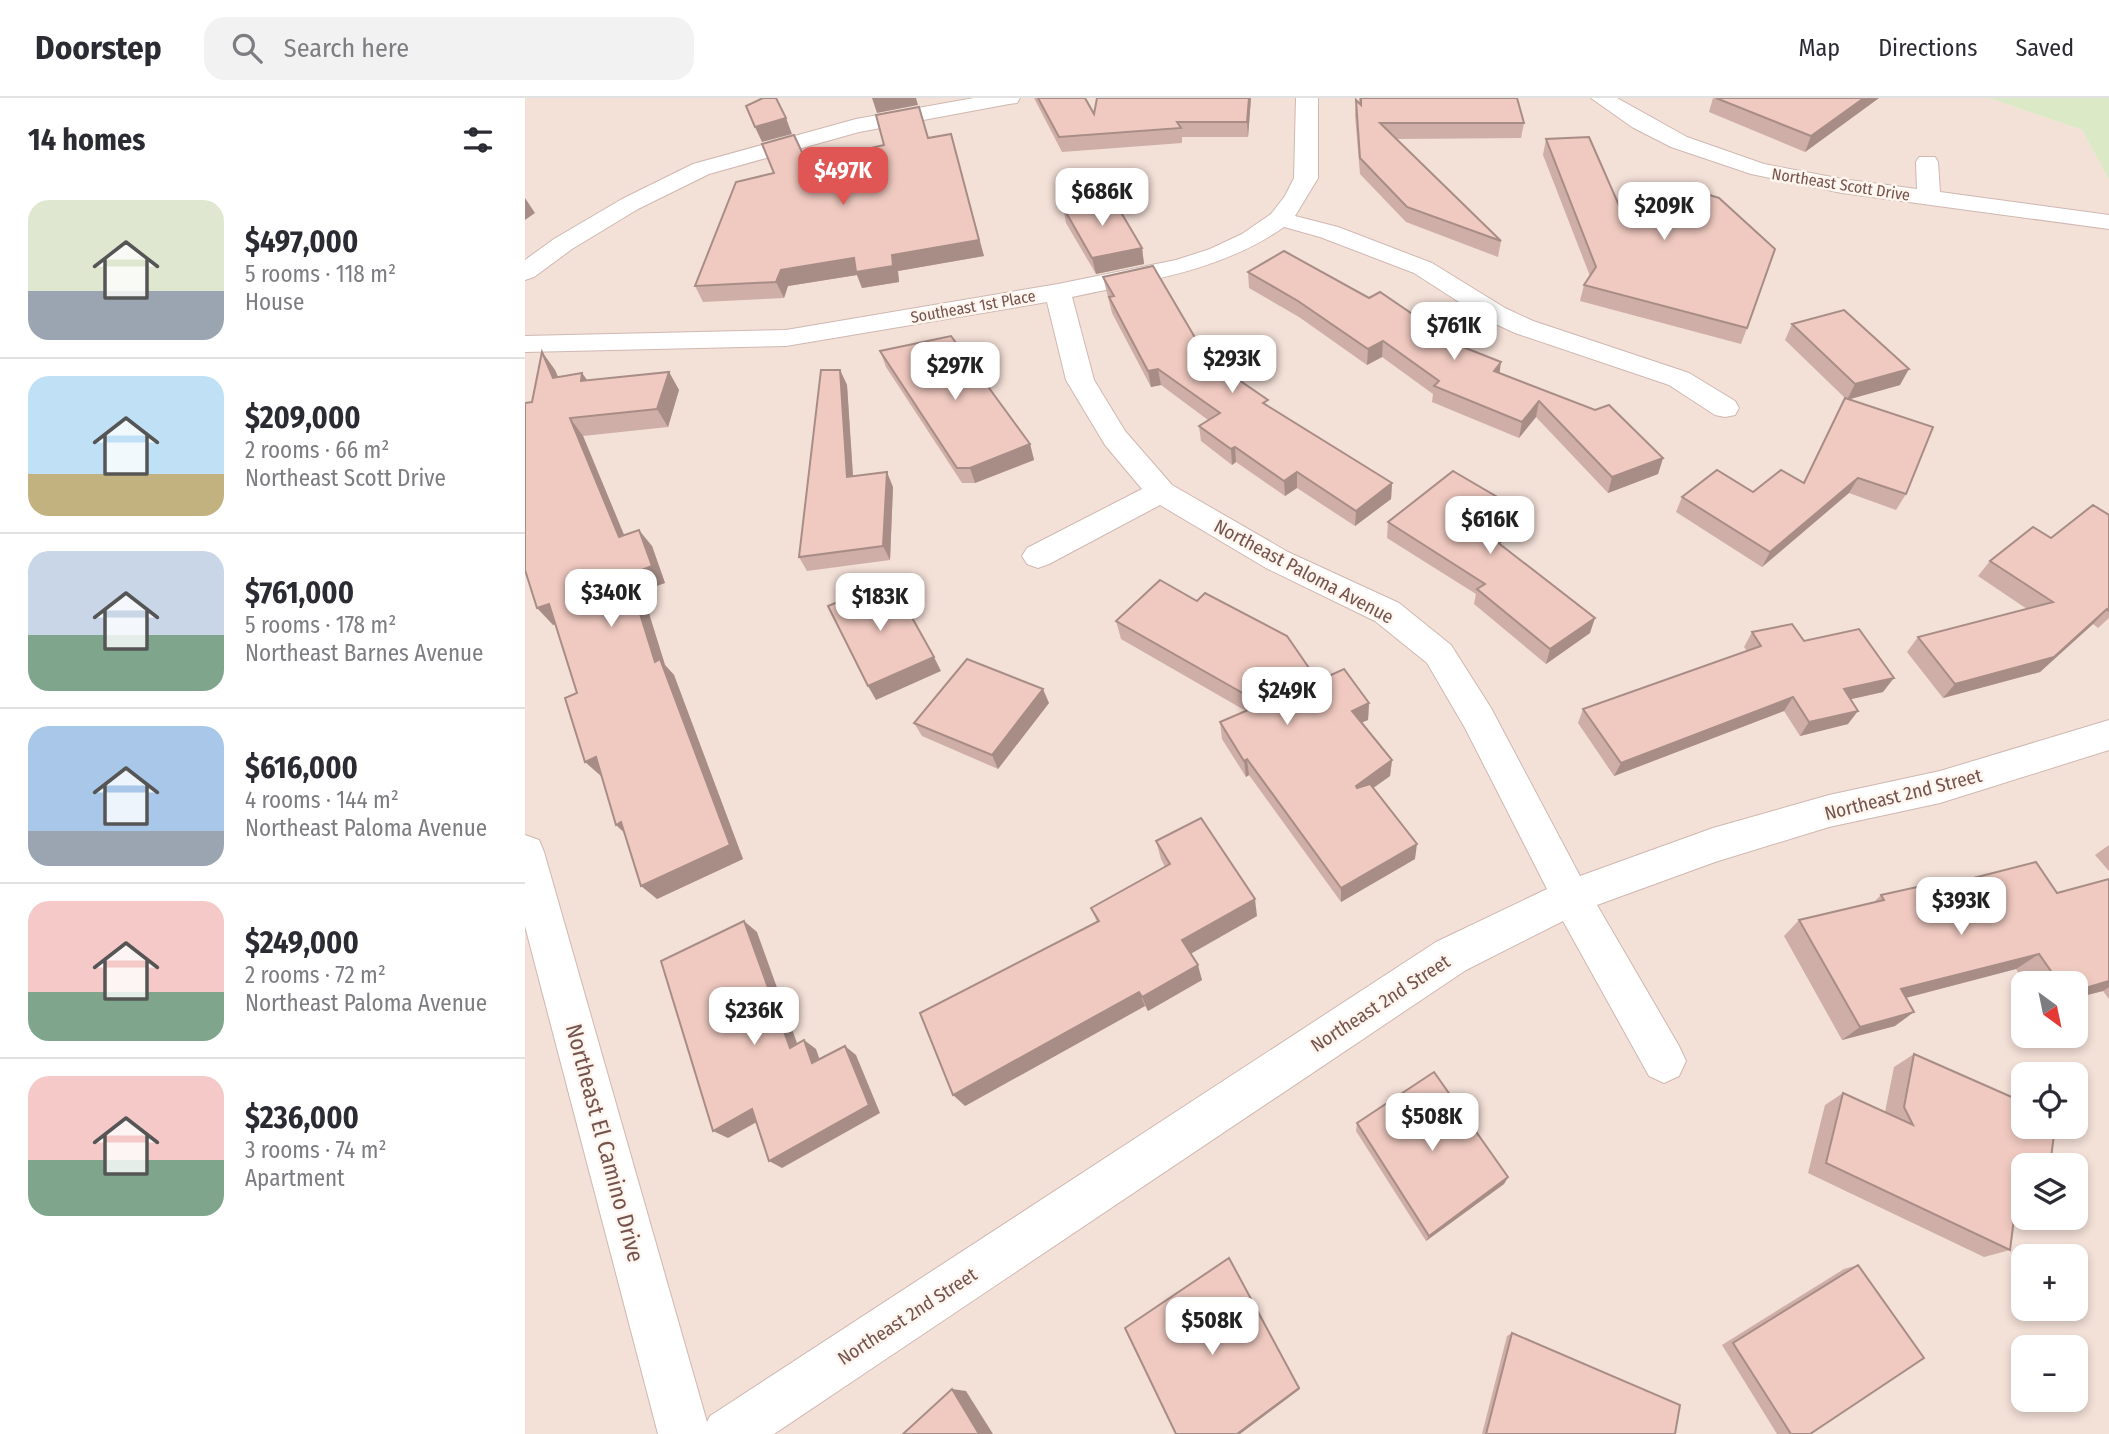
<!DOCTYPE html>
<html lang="en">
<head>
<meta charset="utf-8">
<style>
	body { margin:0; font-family:"Fira Sans Condensed",sans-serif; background:#f2f2f3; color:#2b2b33; height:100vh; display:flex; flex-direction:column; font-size:26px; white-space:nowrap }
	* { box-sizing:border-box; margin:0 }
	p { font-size:23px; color:#7c7c81 }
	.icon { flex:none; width:38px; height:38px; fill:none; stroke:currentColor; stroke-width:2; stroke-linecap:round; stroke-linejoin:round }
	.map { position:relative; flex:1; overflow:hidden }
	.panel { display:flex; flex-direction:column; background:#fff; width:525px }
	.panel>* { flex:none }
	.needle { width:46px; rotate:147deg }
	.controls { position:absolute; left:1486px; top:873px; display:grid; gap:14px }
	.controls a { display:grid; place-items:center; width:77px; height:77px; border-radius:14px; background:#fff; box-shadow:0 4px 10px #0003; font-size:35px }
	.price { position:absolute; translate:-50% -60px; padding:0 16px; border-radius:14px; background:#fff; color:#222; font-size:23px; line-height:46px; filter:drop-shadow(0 2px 4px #0008) }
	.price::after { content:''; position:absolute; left:50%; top:42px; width:21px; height:16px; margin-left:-10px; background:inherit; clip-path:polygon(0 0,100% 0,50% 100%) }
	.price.selected { background:#df5654; color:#fff }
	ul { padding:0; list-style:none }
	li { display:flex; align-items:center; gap:21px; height:175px; padding:0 28px }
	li+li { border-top:2px solid #e1e1e2 }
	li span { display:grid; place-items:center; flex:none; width:196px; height:140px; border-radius:21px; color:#555 }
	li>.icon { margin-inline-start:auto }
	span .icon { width:84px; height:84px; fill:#fffc; stroke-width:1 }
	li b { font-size:30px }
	h2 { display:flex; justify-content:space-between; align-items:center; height:84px; padding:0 28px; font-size:30px }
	header { display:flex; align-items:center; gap:42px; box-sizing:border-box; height:98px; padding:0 35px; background:#fff; border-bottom:2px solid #e1e1e2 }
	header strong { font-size:33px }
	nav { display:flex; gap:38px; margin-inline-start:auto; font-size:24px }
	.search { width:490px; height:63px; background:#f2f2f3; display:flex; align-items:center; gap:18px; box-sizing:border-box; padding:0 24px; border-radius:21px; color:#7c7c81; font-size:26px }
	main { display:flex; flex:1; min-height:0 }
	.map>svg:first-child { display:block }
	.residential { fill:#f3e0d7; fill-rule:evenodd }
	.green { fill:#dce9c7 }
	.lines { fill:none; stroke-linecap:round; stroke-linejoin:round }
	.minor-casing { stroke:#cfb8b1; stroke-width:2 }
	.minor { fill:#fff; fill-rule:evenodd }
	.wall { fill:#ceaea6 }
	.shaded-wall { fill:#a88d87 }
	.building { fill:#f0cac1; stroke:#a88d87; stroke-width:2 }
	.labels { text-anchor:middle; stroke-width:5; stroke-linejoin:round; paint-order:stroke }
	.far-street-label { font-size:16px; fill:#75534d; stroke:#fef5ef }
	.street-label { font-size:19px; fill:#75534d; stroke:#fef5ef }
	.near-street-label { font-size:23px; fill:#75534d; stroke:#fef5ef }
</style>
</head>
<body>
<header>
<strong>Doorstep</strong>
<div class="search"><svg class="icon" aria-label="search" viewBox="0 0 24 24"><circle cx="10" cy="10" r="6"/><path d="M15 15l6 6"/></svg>Search here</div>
<nav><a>Map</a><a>Directions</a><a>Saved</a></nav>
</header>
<main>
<section class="panel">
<h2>14 homes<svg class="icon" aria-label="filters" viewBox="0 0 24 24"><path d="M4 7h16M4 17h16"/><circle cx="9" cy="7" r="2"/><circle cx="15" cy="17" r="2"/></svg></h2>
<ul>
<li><span style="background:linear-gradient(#dfe7d0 65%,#9aa5b1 0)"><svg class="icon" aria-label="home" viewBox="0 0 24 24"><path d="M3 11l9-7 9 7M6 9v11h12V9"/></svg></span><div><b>$497,000</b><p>5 rooms · 118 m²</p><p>House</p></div></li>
<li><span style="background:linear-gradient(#bfe0f5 70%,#c2b280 0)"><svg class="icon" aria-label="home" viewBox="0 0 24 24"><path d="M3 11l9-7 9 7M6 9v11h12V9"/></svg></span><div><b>$209,000</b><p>2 rooms · 66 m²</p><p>Northeast Scott Drive</p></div></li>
<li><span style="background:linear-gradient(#c9d6e8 60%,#7fa58c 0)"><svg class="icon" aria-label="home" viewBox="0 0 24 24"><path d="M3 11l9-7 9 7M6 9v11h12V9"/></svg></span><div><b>$761,000</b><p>5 rooms · 178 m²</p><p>Northeast Barnes Avenue</p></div></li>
<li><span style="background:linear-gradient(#a9c7e8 75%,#9aa5b1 0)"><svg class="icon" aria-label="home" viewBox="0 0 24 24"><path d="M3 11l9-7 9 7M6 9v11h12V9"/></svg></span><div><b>$616,000</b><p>4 rooms · 144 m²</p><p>Northeast Paloma Avenue</p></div></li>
<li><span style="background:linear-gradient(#f6c9c9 65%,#7fa58c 0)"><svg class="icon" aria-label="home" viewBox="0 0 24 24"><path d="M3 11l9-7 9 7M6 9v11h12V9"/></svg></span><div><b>$249,000</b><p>2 rooms · 72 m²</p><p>Northeast Paloma Avenue</p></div></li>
<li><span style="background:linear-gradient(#f6c9c9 60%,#7fa58c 0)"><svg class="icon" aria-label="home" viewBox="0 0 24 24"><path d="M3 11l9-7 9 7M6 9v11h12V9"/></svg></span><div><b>$236,000</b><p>3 rooms · 74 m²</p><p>Apartment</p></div></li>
</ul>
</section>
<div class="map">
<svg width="1584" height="1336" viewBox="0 0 1584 1336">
	<rect width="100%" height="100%" fill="#fbf0e8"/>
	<!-- residential -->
	<path class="residential" d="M0 0H1464L1557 32 1584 82V1336H0ZM1498 886H1550V938H1498ZM1498 976H1550V1029H1498ZM1498 1068H1550V1120H1498ZM1498 1158H1550V1211H1498ZM1498 1250H1550V1302H1498Z"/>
	<!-- green -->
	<polygon class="green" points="1464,0 1584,0 1584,82 1557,32"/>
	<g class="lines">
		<defs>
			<g id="minor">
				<polygon points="449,0 495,0 492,5 484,6 334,34 184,76 113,111 47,151 9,179 0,182 0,162 29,141 97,101 168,66 331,21"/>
				<path d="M771 0H793V80L770 118 813 129 907 165 980 210 1008 223 1164 275 1210 303 1214 310 1210 317 1200 319 1190 317 1144 287 990 235 962 222 889 175 795 139 759 129C696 173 621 183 547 199L569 282 600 333 647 387 763 454 874 505 926 547 966 610 1055 778 1188 730 1304 697 1415 673 1584 622V652L1415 705 1304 729 1190 764 1072 807 1154 948 1161 963 1154 978 1139 985 1124 978 1038 823 941 872 249 1336H133L0 828V737L14 742 19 754 182 1324 185 1318 911 844 1022 791 940 630 902 565 850 523 741 470 635 407 524 466 513 470 502 466 497 458 502 450 617 391 580 347 541 282 522 204 261 248 0 254V238L261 232 533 186 651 162 685 151 717 136 746 116 760 98 769 80Z"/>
				<polygon points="1066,0 1092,0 1162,39 1239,66 1317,81 1392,91 1391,64 1394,59 1410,59 1413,64 1415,94 1584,117 1584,131 1317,95 1226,76 1146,49 1107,29"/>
			</g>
		</defs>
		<!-- minor casing -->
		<use href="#minor" class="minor-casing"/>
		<!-- minor -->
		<use href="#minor" class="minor"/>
	</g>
	<!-- wall -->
	<g class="wall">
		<polygon points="509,0 560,0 569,16 726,0 723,39 657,39 657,45 537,54"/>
		<polygon points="834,0 992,0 999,25 996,40 871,41 976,143 973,159 881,124 835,76 830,17 831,2 834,5"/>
		<polygon points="1188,0 1354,0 1280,54 1184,14"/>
		<polygon points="403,40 459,158 373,173 374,184 337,190 332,177 263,188 259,200 178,204 170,188 249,75"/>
		<polygon points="1021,41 1096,112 1146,93 1222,230 1216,246 1055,203 1059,187 1065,178 1018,57"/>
		<polygon points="538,109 617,150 619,166 571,176 541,125"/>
		<polygon points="723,174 974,275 1138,360 1133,376 1083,395 1011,319 994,340 907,304 908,296 857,259 842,267 774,219 724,190"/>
		<polygon points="578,179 744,308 867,385 866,401 830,428 772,390 760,398 711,364 707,367 676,343 674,328 683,322 636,287 626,289 587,215"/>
		<polygon points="1267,226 1375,287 1324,301 1381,396 1371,412 1324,395 1237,469 1151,414 1157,399 1228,394 1279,385 1320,300 1260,242"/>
		<polygon points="355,253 505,346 509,362 450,385 437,385 361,269"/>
		<polygon points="17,254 30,272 33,279 57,275 62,283 144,274 154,292 143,329 58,338 99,437 127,448 140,485 117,493 140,567 149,577 218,761 132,801 100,734 91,727 52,595 30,526 28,527 7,304"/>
		<polygon points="315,272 322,287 328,378 368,389 365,462 282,473 274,459"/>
		<polygon points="998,414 994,429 975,446 1065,535 1021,566 949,506 951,496 862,440 863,424"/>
		<polygon points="1584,417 1584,520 1573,530 1568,526 1515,574 1418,600 1382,554 1393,539 1502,511 1453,478 1465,463"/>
		<polygon points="591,523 793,583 844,605 843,622 837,624 867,662 865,678 848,690 890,761 816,804 724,677 721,679 697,641 695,624 721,613 596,541"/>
		<polygon points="1227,534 1279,543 1358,594 1326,601 1323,626 1275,638 1259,613 1089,678 1053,625 1058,611 1222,553 1219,549"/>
		<polygon points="524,605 473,671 397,638 389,625"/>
		<polygon points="631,743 732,818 666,855 677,882 623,913 620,908 440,1008 572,824 566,810 640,769 636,761"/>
		<polygon points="1584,747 1584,773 1570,757"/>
		<polygon points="1584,781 1584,901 1578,893 1550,900 1550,886 1501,886 1491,871 1381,900 1370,928 1317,942 1259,838 1274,822 1349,804 1356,797 1413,789 1532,795"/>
		<polygon points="1389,956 1525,1068 1498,1068 1498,1080 1495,1078 1485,1152 1459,1159 1283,1075 1300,1007 1318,995 1360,1014 1369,969"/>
		<polygon points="832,1025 983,1079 979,1086 901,1143 831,1033"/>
		<polygon points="1333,1167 1285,1336 1252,1336 1197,1247 1319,1171"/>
		<polygon points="987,1235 1150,1336 957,1336 982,1238"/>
	</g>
	<!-- shaded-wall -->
	<g class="shaded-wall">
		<polygon points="347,0 391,0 393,7 352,15"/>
		<polygon points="724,0 726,0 723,39 722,24"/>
		<polygon points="1339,0 1354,0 1280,54 1286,38"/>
		<polygon points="261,20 267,36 237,44 230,29"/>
		<polygon points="426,36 459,158 373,173 374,184 337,190 332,177 263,188 259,200 251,184 256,172 329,160 367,157"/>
		<polygon points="0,100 10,115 0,122"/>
		<polygon points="617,150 619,166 571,176 567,160"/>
		<polygon points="858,243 857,259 842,267 843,251"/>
		<polygon points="17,254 30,272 41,297 28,280"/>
		<polygon points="976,264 974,280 969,273"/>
		<polygon points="633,271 636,287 626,289 623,273"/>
		<polygon points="1384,271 1375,287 1322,302 1330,286"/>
		<polygon points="315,272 322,287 329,394 322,379"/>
		<polygon points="144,274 154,292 143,329 132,311"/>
		<polygon points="57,275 70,293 56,283"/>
		<polygon points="1014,303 1011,319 994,340 997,324"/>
		<polygon points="45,320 58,338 107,456 94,439"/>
		<polygon points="505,346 509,362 450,385 445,370"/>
		<polygon points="710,349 711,364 707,367 706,351"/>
		<polygon points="1138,360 1133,376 1083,395 1087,379"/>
		<polygon points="362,374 368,389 365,462 358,448"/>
		<polygon points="772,374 772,390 760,398 759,383"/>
		<polygon points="1333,380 1324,395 1237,469 1245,454"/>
		<polygon points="867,385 866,401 830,428 831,413"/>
		<polygon points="998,414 994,429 964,455 967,440"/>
		<polygon points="114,432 127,448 140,485 117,493 140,567 149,577 218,761 132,801 116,788 130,564 103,477"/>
		<polygon points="24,506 39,523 28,527 12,510"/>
		<polygon points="1582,511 1568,526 1515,574 1418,600 1430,586"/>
		<polygon points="1070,520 1065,535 1021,566 1025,551"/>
		<polygon points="409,559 416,573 351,602 343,588"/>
		<polygon points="1369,580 1358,594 1309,605 1319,591"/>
		<polygon points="518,591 524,605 473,671 467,657"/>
		<polygon points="1268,599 1259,613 1089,678 1096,665"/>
		<polygon points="844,605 843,622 826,629 827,613"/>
		<polygon points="1333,613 1323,626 1275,638 1284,624"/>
		<polygon points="71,659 87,674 76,678 60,664"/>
		<polygon points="722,661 724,677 721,679 719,663"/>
		<polygon points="867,662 865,678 830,703 831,688"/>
		<polygon points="96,724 106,741 91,727"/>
		<polygon points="892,746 890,761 816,804 816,790"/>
		<polygon points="730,801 732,818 662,858 657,842"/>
		<polygon points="219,823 232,834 277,959 265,950"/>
		<polygon points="1514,856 1491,871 1357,906 1376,891"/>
		<polygon points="673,867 677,882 623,913 617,899"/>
		<polygon points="1584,883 1584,889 1578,893 1550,900 1550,893"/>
		<polygon points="614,894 620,908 440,1008 428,997"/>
		<polygon points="1389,914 1370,928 1317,942 1335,929"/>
		<polygon points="279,942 291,951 299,974 287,965"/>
		<polygon points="320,948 331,957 355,1015 257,1070 244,1063"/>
		<polygon points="227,1011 241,1019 203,1040 188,1033"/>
		<polygon points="983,1079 979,1086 901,1143 904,1138"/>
		<polygon points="774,1290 775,1291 715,1336 712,1336"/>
		<polygon points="427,1291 441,1293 468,1336 454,1336"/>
	</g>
	<!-- building -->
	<g class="building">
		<polygon points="238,0 251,0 261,20 230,29 221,8"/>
		<polygon points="513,0 560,0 569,16 572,0 724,0 722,24 652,24 656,30 534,39"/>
		<polygon points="836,0 992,0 999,25 855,25 976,143 882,109 835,60 831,2 836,7"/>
		<polygon points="1191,0 1339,0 1286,38"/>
		<polygon points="394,9 403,40 426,36 454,142 367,157 368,168 331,174 329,160 256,172 251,184 170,188 211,84 249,75 237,46 269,37 282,65 359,47 351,17"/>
		<polygon points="1064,39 1096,112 1121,85 1146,93 1151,87 1194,100 1250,151 1222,230 1059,187 1071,169 1021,41"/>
		<polygon points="587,99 617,150 567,160 538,109"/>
		<polygon points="759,153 844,200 855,194 933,247 976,264 969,273 1070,312 1084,307 1138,360 1087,379 1014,303 997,324 909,288 914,283 858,243 843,251 773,203 723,174"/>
		<polygon points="628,168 682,260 743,302 738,305 867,385 831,413 772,374 759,383 710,349 706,351 674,328 695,315 633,271 623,273 584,199 589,198 578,179"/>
		<polygon points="1319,212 1384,271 1330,286 1267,226"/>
		<polygon points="426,238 505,346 445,370 432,370 355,253"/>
		<polygon points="17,254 28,280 57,275 56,283 144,274 132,311 45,320 94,439 114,432 127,468 103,477 130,564 135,561 205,747 116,788 96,724 91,727 71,659 60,664 40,600 52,595 24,506 12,510 0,472 0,305 7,304"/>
		<polygon points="296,272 315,272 322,379 362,374 358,448 274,459"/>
		<polygon points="1320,300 1408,329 1381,396 1333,380 1245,454 1157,399 1192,372 1228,394 1256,372 1279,385"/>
		<polygon points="928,373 998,414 967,440 1070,520 1025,551 952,491 960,486 863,424"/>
		<polygon points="1568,407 1584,417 1584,513 1582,511 1529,559 1430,586 1393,539 1528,504 1465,463 1508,429 1526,440"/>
		<polygon points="366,482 409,559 343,588 303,508"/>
		<polygon points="635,482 672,503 680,495 762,538 793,583 819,571 844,605 827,613 867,662 831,688 832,690 845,686 892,746 816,790 722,661 719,663 695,624 737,606 591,523"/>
		<polygon points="1267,526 1279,543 1334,531 1369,580 1319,591 1333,613 1284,624 1268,599 1096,665 1058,611 1236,548 1227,534"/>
		<polygon points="442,561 518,591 467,657 389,625"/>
		<polygon points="676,720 730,801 657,842 673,867 617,899 614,894 428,997 395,915 574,823 566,810 645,766 631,743"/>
		<polygon points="1511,764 1532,795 1584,781 1584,883 1550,893 1550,886 1535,886 1514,856 1376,891 1389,914 1335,929 1274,822 1359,802 1356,797 1410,785 1413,789"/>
		<polygon points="219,823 265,950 279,942 287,965 320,948 344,1007 244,1063 227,1011 188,1033 136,863"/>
		<polygon points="1389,956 1498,1004 1498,1029 1530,1029 1525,1068 1518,1068 1497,1058 1485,1152 1301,1065 1318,995 1388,1027 1379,1009"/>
		<polygon points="909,974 983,1079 904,1138 832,1025"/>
		<polygon points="704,1160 774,1290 712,1336 651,1336 600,1230"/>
		<polygon points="1333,1167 1399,1260 1285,1336 1266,1336 1208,1245"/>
		<polygon points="987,1235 1155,1307 1150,1336 961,1336"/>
		<polygon points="427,1291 454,1336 378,1336"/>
	</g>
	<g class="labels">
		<!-- far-street labels -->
		<g class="far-street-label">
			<text transform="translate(1316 86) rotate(9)" y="6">Northeast Scott Drive</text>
			<text transform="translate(448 208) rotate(-10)" y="6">Southeast 1st Place</text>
		</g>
		<!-- street labels -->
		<g class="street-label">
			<text transform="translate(779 473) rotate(28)" y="7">Northeast Paloma Avenue</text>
			<text transform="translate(1378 696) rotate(-14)" y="7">Northeast 2nd Street</text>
			<text transform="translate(855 905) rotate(-33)" y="7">Northeast 2nd Street</text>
			<text transform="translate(382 1218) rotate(-33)" y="7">Northeast 2nd Street</text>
		</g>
		<!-- near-street labels -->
		<g class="near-street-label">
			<text transform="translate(80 1045) rotate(75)" y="8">Northeast El Camino Drive</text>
		</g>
	</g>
</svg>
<div class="controls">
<a><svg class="needle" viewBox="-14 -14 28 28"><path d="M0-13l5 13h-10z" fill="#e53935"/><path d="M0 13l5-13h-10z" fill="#7c7c81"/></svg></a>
<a><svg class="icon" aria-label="locate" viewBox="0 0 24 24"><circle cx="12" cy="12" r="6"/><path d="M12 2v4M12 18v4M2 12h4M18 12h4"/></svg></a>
<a><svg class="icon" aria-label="layers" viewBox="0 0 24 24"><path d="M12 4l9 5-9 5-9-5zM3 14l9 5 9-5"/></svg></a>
<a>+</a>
<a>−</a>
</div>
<b class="price selected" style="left:318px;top:109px">$497K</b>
<b class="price" style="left:577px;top:130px">$686K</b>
<b class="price" style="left:1139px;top:144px">$209K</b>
<b class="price" style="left:929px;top:264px">$761K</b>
<b class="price" style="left:707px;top:297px">$293K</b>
<b class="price" style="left:430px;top:304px">$297K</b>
<b class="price" style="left:965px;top:458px">$616K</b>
<b class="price" style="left:86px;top:531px">$340K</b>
<b class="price" style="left:355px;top:535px">$183K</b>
<b class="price" style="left:762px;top:629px">$249K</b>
<b class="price" style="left:1436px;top:839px">$393K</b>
<b class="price" style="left:229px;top:949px">$236K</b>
<b class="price" style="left:907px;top:1055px">$508K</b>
<b class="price" style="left:687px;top:1259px">$508K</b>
</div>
</main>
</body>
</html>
